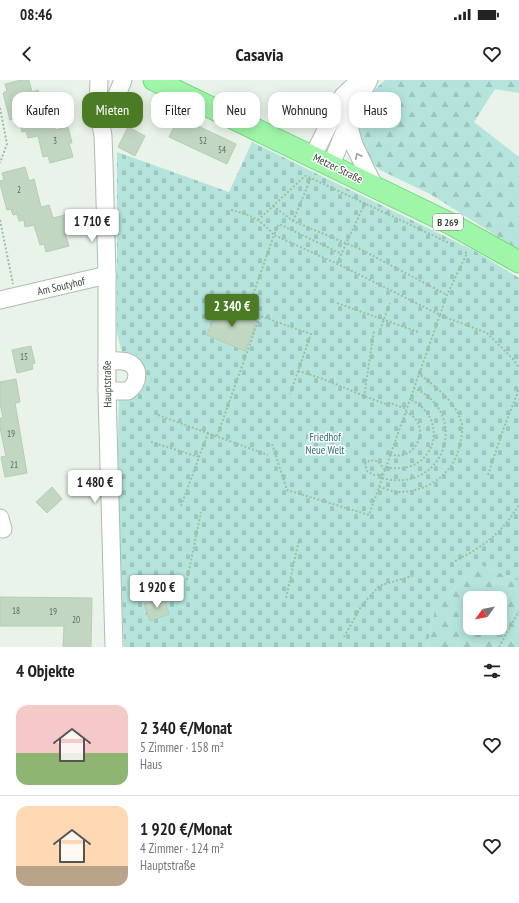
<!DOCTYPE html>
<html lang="de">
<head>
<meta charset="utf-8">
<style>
	body { margin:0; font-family:"PT Sans Narrow",sans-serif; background:#f6f6f6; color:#222; height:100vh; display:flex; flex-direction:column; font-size:15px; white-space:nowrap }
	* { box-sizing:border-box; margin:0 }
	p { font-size:13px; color:#767676 }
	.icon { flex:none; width:22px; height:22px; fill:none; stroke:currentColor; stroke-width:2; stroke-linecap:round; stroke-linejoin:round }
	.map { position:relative; height:567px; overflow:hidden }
	.side { display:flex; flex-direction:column; background:#fff; flex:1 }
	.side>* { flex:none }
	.hud { position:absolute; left:12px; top:12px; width:495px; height:36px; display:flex; gap:8px }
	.needle { width:26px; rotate:237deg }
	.buttons { position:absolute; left:463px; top:511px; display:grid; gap:8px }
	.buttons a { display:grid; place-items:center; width:44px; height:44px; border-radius:8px; background:#fff; box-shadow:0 2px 10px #0003; font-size:20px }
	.price { position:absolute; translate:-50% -34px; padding:0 9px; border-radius:4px; background:#fff; color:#222; font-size:13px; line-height:26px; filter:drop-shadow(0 1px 2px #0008) }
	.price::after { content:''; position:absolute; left:50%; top:24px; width:12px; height:9px; margin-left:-6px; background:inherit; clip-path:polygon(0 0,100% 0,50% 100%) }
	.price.on { background:#4c7b26; color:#fff }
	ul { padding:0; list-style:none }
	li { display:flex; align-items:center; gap:12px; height:100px; padding:0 16px }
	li+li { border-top:1px solid #e0e0e0 }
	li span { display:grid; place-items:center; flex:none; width:112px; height:80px; border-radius:12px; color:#555 }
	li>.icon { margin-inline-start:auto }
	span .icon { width:48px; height:48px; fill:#fffc; stroke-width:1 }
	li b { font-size:17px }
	h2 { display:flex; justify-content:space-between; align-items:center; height:48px; padding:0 16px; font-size:17px }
	.chip { padding:0 14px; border-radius:12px; background:#fff; box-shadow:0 2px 10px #0003; font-size:14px; line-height:36px }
	.chip.on { background:#4c7b26; color:#fff }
	.status { display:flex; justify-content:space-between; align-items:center; height:28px; padding:0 20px; background:#fff; direction:ltr }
	.status svg { height:11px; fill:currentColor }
	header { display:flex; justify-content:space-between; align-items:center; height:52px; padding:0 16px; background:#fff; font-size:18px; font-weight:600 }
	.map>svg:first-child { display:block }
	.forest { fill:url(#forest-firs); fill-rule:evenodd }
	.cemetery { fill:url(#cemetery-stones) }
	.building { fill:#c2d7c2; stroke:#b3ceb3 }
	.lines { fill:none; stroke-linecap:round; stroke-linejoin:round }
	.minor-casing { stroke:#acbead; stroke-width:19 }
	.major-casing { stroke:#70da7b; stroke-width:23 }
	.path { stroke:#9ebea0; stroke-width:2; stroke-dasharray:2 2; stroke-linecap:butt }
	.minor { stroke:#fff; stroke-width:17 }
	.major { stroke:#9ff6a9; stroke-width:21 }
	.oneway { stroke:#9ca29c }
	.labels { text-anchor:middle; stroke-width:3; stroke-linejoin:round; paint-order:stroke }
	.number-label { font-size:9px; fill:#5a6a5a }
	.shield { fill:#fff; stroke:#747e74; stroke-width:1 }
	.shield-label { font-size:10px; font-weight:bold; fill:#384638 }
	.street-label { font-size:11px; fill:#384638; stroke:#fff }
	.park-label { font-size:11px; fill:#307173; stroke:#fff }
</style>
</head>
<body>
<div class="status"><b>08:46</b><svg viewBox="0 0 49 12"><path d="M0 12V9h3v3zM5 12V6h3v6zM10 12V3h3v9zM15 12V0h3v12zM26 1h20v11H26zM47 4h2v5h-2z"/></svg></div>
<header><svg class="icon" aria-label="back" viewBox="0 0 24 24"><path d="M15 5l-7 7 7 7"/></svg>Casavia<svg class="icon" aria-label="heart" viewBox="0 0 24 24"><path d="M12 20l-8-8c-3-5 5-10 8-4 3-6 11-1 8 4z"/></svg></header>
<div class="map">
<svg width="519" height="567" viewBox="0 0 519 567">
	<defs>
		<pattern id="forest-firs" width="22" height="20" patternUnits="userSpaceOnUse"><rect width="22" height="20" fill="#b5e4dd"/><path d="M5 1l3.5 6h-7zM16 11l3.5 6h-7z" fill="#9cc5be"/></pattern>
		<pattern id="cemetery-stones" width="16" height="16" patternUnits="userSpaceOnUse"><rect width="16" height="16" fill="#b5e4dd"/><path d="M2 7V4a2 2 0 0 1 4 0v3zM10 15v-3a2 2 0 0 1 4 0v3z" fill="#9cc5be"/></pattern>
	</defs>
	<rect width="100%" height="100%" fill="#e9f3ea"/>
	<!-- forest -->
	<g class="forest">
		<polygon points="385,0 519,0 519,13 495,9 474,42 519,77 519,170 430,114 380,90 368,79 356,54 367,17"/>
		<path d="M479 484 519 501V567H427L435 528ZM470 518H500V548H470Z"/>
	</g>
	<!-- cemetery -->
	<polygon class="cemetery" points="252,62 475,171 519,198 519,501 479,484 435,528 427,567 124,567 117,398 119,315 138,314 144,285 122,273 117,253 117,72 229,112"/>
	<!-- building -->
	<g class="building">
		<polygon points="21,0 29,0 32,12 38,10 46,38 52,36 55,50 68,47 72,63 69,63 73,77 50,83 48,76 43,77 38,56 28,58 26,51 22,52 20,44 16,45 14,39 10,40 3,13 7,11 5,4"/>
		<polygon points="179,37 236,64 227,84 169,57"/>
		<polygon points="128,47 145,56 135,76 118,67"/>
		<polygon points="25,87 29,101 34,99 41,127 49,125 53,138 65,135 69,152 65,153 69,166 46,172 44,164 40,165 34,145 25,147 24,140 19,141 17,134 13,135 11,129 7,130 0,104 0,101 4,100 2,93"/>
		<polygon points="219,226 257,241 245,271 207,255"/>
		<polygon points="31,266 35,283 32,284 33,289 17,293 12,270"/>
		<polygon points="16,299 20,322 15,323 27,393 5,397 1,377 6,376 0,348 0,338 3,338 0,323 0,302"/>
		<polygon points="52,407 62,419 47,433 36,422"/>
		<polygon points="0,517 92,518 91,567 63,567 64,546 0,546"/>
		<polygon points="164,518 169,534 150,541 144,524"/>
	</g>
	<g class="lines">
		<defs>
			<g id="minor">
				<polyline points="99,0 98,27 103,56 104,83 107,195 107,311 114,567"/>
				<polyline points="101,42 111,30 123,0"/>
				<polyline points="348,43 354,65 374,106"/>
				<polyline points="313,76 343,16 360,0"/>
				<polyline points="331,85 356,23 369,0"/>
				<polyline points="0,220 107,195"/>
				<path d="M107 281C113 281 121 280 127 282 141 287 139 303 128 311H107"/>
				<polyline points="0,438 3,449"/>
			</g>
			<polyline id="major" points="154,0 451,144 519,182"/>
		</defs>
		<!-- minor casing -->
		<use href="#minor" class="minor-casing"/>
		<!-- major casing -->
		<use href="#major" class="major-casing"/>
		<!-- path -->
		<g class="path">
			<polyline points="0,28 7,64 0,83"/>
			<polyline points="273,126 293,141 362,170 447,215"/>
			<path d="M231 130C251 135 260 139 274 155L279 144 342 174"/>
			<polyline points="0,140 13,204"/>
			<polyline points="258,140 305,96 311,98"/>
			<polyline points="293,141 311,98 449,163"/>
			<polyline points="465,172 467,173 447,215 440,235 487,253 513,279 519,288"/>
			<polyline points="337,183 365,123"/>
			<polyline points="337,223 418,252"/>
			<polyline points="380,250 390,223"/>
			<path d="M298 291C328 299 356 314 386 324L390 323 407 329"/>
			<polyline points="364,317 374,250"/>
			<polyline points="158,335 268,375"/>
			<polyline points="217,356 260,236"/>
			<polyline points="151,362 199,377"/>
			<polyline points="272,364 287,410 369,435 440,235 344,187 274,155 248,229 260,236 311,254 290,314"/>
			<path d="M390 374C418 384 433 341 405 332"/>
			<path d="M386 387C433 398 453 340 410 319"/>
			<polyline points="383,394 374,395 367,391 365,384 370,380 378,381 385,390"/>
			<polyline points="488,395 503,350 519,309"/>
			<path d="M382 398C444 415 472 334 414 308"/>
			<path d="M379 407C384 408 391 411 396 412 425 413 452 396 459 368 461 360 464 349 461 341 454 320 436 307 419 294"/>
			<polyline points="181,426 208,353"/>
			<path d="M455 481C484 466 501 454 519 425"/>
			<polyline points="187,500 201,432"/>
			<polyline points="286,518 299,460"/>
			<polyline points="344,557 362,525 379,506 415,495"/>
			<polyline points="499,567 519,531"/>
		</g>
		<!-- minor -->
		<use href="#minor" class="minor"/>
		<!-- major -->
		<use href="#major" class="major"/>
	</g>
	<!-- one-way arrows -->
	<defs><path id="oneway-chevron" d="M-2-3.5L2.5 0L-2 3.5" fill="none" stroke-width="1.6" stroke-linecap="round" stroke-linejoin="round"/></defs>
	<use class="oneway" href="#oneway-chevron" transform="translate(358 76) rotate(-116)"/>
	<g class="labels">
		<!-- number labels -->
		<g class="number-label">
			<text x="55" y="64">3</text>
			<text x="203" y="64">52</text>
			<text x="222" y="73">54</text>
			<text x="19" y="113">2</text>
			<text x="24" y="280">15</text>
			<text x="11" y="357">19</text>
			<text x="14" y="388">21</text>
			<text x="16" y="534">18</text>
			<text x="53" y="535">19</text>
			<text x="76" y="543">20</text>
		</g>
		<!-- shield labels -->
		<rect class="shield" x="433" y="134" width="30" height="16" rx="3"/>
		<g class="shield-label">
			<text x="448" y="146">B 269</text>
		</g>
		<!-- street labels -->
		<g class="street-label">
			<text transform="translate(338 88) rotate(26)" y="4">Metzer Straße</text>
			<text transform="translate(61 206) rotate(-13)" y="4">Am Soutyhof</text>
			<text transform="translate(107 304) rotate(-91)" y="4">Hauptstraße</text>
		</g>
		<!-- park labels -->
		<g class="park-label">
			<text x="325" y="361">Friedhof<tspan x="325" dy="13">Neue Welt</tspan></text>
		</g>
	</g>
</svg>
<div class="buttons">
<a><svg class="needle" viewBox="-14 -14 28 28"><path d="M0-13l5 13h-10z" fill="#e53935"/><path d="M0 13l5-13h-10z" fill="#767676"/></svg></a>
</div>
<b class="price" style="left:92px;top:163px">1 710 €</b>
<b class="price on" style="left:232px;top:248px">2 340 €</b>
<b class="price" style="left:95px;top:424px">1 480 €</b>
<b class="price" style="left:157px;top:529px">1 920 €</b>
<div class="hud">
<a class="chip">Kaufen</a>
<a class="chip on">Mieten</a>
<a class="chip">Filter</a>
<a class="chip">Neu</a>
<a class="chip">Wohnung</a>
<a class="chip">Haus</a>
</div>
</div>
<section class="side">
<h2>4 Objekte<svg class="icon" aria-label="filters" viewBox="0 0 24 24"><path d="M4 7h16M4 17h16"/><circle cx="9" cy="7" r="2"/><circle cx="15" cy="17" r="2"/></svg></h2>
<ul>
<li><span style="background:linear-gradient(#f6c9c9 60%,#8fb573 0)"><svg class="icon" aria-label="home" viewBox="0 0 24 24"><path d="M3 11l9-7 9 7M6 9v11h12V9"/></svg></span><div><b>2 340 €/Monat</b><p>5 Zimmer · 158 m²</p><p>Haus</p></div><svg class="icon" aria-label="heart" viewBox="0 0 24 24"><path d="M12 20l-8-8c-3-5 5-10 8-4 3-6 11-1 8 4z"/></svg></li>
<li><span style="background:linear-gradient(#ffd9b3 75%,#b9a48a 0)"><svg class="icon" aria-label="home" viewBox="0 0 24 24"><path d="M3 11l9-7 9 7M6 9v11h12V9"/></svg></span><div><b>1 920 €/Monat</b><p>4 Zimmer · 124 m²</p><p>Hauptstraße</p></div><svg class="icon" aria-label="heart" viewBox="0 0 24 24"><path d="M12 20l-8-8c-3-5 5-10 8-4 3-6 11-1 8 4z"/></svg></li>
</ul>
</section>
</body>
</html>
